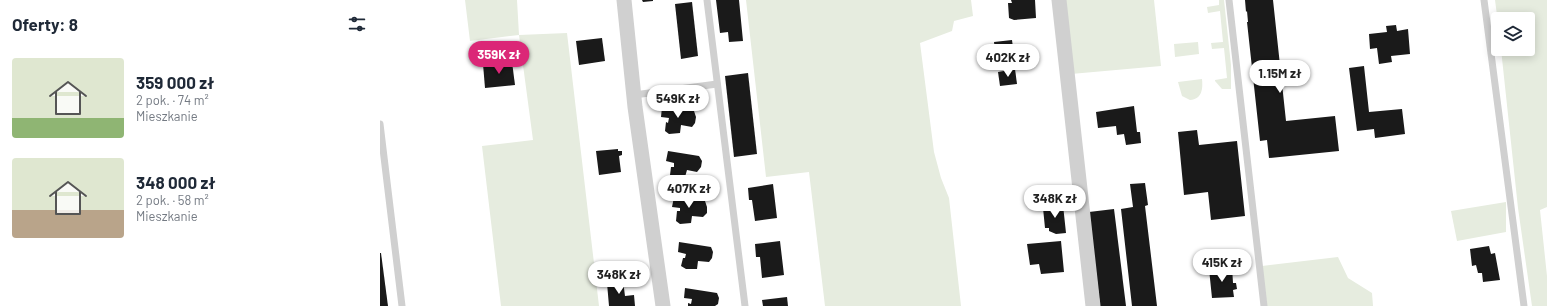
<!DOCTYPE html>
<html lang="pl">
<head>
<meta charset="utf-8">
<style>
	body { margin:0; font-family:Barlow,sans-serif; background:#f6f6f7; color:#1f2937; height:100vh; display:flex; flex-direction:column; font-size:15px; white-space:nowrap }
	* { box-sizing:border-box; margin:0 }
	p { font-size:13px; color:#747a83 }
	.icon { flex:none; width:22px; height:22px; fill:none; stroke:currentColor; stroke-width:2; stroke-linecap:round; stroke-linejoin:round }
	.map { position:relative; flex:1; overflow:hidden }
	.drawer { display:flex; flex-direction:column; background:#fff; width:380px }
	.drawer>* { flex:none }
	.tools { position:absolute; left:1111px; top:12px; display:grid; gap:8px }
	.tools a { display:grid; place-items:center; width:44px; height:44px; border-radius:4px; background:#fff; box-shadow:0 2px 10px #0003; font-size:20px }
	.price { position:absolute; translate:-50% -34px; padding:0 9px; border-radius:14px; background:#fff; color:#222; font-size:13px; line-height:26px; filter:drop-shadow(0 1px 2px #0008) }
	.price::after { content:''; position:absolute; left:50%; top:24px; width:12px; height:9px; margin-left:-6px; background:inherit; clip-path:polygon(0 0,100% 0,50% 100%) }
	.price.selected { background:#db2777; color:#fff }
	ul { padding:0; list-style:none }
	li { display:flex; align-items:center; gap:12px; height:100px; padding:0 12px }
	li span { display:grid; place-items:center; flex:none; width:112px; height:80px; border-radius:4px; color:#555 }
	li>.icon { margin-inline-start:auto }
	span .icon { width:48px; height:48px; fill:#fffc; stroke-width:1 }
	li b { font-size:17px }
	h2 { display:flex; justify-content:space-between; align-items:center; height:48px; padding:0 12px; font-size:17px }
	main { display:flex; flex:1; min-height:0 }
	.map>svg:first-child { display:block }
	.green { fill:#e6ecdf }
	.building { fill:#1a1a1a }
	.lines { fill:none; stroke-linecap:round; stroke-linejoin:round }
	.service { stroke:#d0d0d0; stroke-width:7 }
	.minor { stroke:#d0d0d0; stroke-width:15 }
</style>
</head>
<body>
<main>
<section class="drawer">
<h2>Oferty: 8<svg class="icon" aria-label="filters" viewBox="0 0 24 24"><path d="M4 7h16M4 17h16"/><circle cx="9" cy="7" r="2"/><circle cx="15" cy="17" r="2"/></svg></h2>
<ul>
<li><span style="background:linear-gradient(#dfe7d0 75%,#8fb573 0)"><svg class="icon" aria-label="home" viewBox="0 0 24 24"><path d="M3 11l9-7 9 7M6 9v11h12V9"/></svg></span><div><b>359 000 zł</b><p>2 pok. · 74 m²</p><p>Mieszkanie</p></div></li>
<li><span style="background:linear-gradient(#dfe7d0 65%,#b9a48a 0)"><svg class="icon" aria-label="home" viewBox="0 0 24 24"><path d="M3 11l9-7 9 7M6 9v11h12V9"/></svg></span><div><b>348 000 zł</b><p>2 pok. · 58 m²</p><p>Mieszkanie</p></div></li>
</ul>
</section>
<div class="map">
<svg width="1167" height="306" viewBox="0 0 1167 306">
	<rect width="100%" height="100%" fill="#fff"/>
	<!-- green -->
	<g class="green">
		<polygon points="85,0 137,0 139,35 187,33 219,306 121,306 102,146 153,140 139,35 90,41"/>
		<polygon points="366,0 591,0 593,16 574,21 572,31 540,43 554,152 561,178 569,198 581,306 445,306 429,172 386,177"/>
		<polygon points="684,0 774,0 781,66 691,74"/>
		<polygon points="839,0 844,0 851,65 851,89 842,89 835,81 835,80 847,78 844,48 832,49 831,43 843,42 840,11 828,13 827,7 839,5"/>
		<polygon points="1115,0 1167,0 1167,207 1160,210 1167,276 1167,306 1152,306 1138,208 1121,49 1148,49 1148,19 1118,19 1118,23"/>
		<polygon points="818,42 819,54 795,57 794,44"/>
		<path d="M822 79C823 89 822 99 810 100L802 96 798 82Z"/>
		<polygon points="1126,202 1126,232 1077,241 1071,211"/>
		<polygon points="958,257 968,278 992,293 993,306 887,306 882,266"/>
	</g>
	<!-- building -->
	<g class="building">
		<polygon points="262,0 273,0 273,1 263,2"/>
		<polygon points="336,0 359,0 363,41 349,42 348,32 340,33"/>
		<polygon points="631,0 655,0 656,18 634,20 629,18 628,3 632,3"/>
		<polygon points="865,0 893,0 906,121 955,116 959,151 889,158 887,140 880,141 867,22 868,22 867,11 866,12"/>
		<polygon points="312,2 318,56 301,59 295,4"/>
		<polygon points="1016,25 1017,31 1028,29 1030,54 1011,56 1012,62 999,64 997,48 990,49 989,34 1007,32 1006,26"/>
		<polygon points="222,38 225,61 199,65 196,41"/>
		<polygon points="632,40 634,55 616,57 614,42"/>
		<polygon points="118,62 132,62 135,85 105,88 103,64"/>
		<polygon points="984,66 989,112 1022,109 1025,134 995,138 994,129 977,131 969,68"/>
		<polygon points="635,69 637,84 620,86 618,72"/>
		<polygon points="368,73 377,154 354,157 345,76"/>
		<polygon points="754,106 757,132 760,132 761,143 746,145 744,134 737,135 736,126 718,128 716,112"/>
		<polygon points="282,107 314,111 316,117 315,123 312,127 301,125 300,133 289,134 285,131 286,122 288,123 289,118 281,117"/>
		<polygon points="817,130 819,145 857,141 865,216 831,220 828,192 804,195 798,132"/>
		<polygon points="238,149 238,151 242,151 242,155 239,156 241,172 219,175 216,151"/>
		<polygon points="288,151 319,156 322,161 321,167 317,172 307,170 305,177 295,178 290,175 291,167 294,167 294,163 286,161"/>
		<polygon points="765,183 768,205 765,206 777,306 752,306 741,209 753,207 750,184"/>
		<polygon points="393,184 397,218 375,221 372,200 369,200 368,188"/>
		<polygon points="294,197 325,201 327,207 327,213 323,217 312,216 311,223 300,224 296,221 297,211 300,211 300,208 292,207"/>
		<polygon points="683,205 686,233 676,234 669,231 669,228 665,228 663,208"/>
		<polygon points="734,209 746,306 720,306 709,212"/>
		<polygon points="400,241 404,275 382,278 380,257 376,257 375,244"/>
		<polygon points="681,241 684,272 661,274 659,264 650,265 647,244"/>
		<polygon points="299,242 331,247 333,252 332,258 329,262 318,261 317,269 306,269 301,266 303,258 305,258 306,254 298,252"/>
		<polygon points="1109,246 1111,254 1115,253 1120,280 1103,282 1102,273 1098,273 1096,265 1092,266 1090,249"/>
		<polygon points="0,253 1,253 8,306 0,306"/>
		<polygon points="852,267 853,283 856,283 857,289 853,290 854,297 832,298 829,269"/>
		<polygon points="243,281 245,296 254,295 255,306 229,306 227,283"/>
		<polygon points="305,288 337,293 339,298 338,304 335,306 308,306 308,303 311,304 312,299 304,298"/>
		<polygon points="407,297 408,306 383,306 382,300"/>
	</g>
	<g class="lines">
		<!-- service -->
		<g class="service">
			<polyline points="327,0 365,306"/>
			<polyline points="849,0 884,306"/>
			<polyline points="1104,0 1144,306"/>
			<polyline points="254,95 337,84"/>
			<polyline points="0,124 22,306"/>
		</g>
		<!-- minor -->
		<g class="minor">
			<polyline points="244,0 255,107 283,306"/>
			<polyline points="679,0 713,306"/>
		</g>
	</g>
</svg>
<div class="tools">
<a><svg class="icon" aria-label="layers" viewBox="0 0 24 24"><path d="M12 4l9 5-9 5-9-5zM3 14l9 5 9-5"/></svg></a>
</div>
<b class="price selected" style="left:119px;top:75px">359K zł</b>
<b class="price" style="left:628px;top:78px">402K zł</b>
<b class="price" style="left:900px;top:94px">1.15M zł</b>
<b class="price" style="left:298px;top:119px">549K zł</b>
<b class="price" style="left:309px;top:209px">407K zł</b>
<b class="price" style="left:675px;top:219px">348K zł</b>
<b class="price" style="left:842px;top:283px">415K zł</b>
<b class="price" style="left:239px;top:295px">348K zł</b>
</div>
</main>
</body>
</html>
